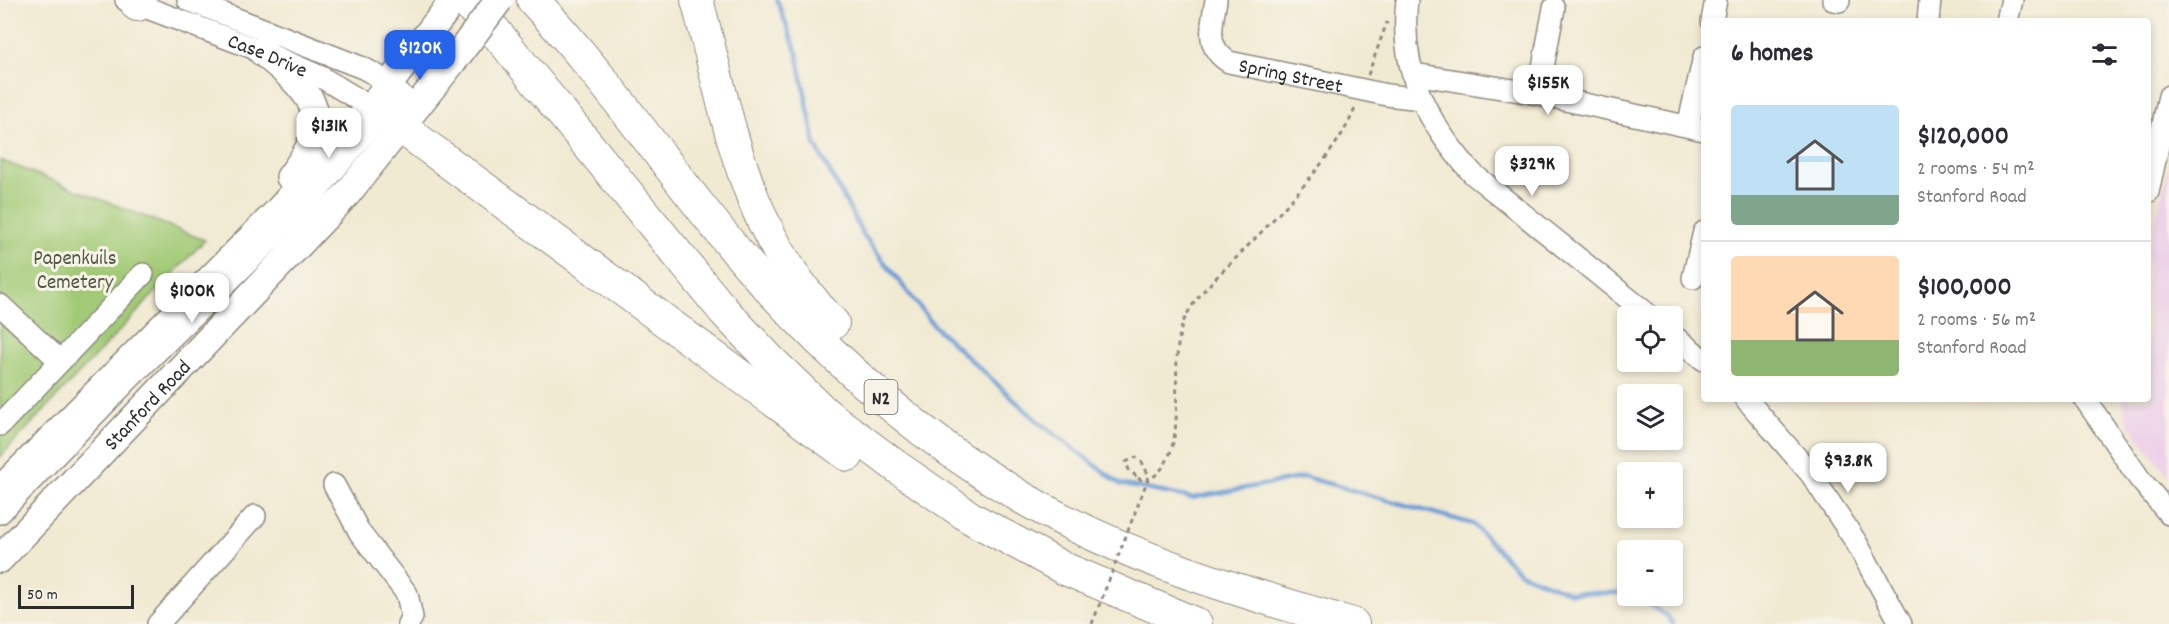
<!DOCTYPE html>
<html lang="en">
<head>
<meta charset="utf-8">
<style>
	body { margin:0; font-family:Dekko,sans-serif; background:#f7f7f7; color:#2b2b33; height:100vh; display:flex; flex-direction:column; font-size:22px; white-space:nowrap }
	* { box-sizing:border-box; margin:0 }
	p { font-size:20px; color:#7c7c81 }
	.icon { flex:none; width:33px; height:33px; fill:none; stroke:currentColor; stroke-width:2; stroke-linecap:round; stroke-linejoin:round }
	.map { position:relative; flex:1; overflow:hidden }
	.side { position:absolute; left:1701px; top:18px; width:450px; height:384px; display:flex; flex-direction:column; background:#fff; border-radius:6px; box-shadow:0 3px 9px #0003 }
	.side>* { flex:none }
	.fabs { position:absolute; left:1617px; top:306px; display:grid; gap:12px }
	.fabs a { display:grid; place-items:center; width:66px; height:66px; border-radius:6px; background:#fff; box-shadow:0 3px 9px #0003; font-size:30px }
	.scale { position:absolute; left:18px; bottom:15px; width:116px; box-sizing:border-box; padding-left:6px; border:3px solid #2b2b2b; border-top:0; font-size:16px; line-height:21px; white-space:nowrap; color:#2b2b2b; -webkit-text-stroke:4px #f7f3e8; paint-order:stroke }
	.price { position:absolute; translate:-50% -51px; padding:0 14px; border-radius:12px; background:#fff; color:#222; font-size:20px; line-height:39px; filter:drop-shadow(0 2px 3px #0008) }
	.price::after { content:''; position:absolute; left:50%; top:36px; width:18px; height:14px; margin-left:-9px; background:inherit; clip-path:polygon(0 0,100% 0,50% 100%) }
	.price.active { background:#2563eb; color:#fff }
	ul { padding:0; list-style:none }
	li { display:flex; align-items:center; gap:18px; height:150px; padding:0 30px }
	li+li { border-top:2px solid #e1e1e2 }
	li span { display:grid; place-items:center; flex:none; width:168px; height:120px; border-radius:6px; color:#555 }
	li>.icon { margin-inline-start:auto }
	span .icon { width:72px; height:72px; fill:#fffc; stroke-width:1 }
	li b { font-size:26px }
	h2 { display:flex; justify-content:space-between; align-items:center; height:72px; padding:0 30px; font-size:26px }
	.map>svg:first-child { display:block }
	.built { fill:#edd1e9 }
	.green { fill:#a2ca76; stroke:#667a50; stroke-width:1.5 }
	.lines { fill:none; stroke-linecap:round; stroke-linejoin:round }
	.stream { stroke:#6c9dd6; stroke-width:4.5 }
	.minor-casing { stroke:#8e8a7f; stroke-width:24 }
	.major-casing { stroke:#8e8a7f; stroke-width:30 }
	.highway-casing { stroke:#8e8a7f; stroke-width:34 }
	.path { stroke:#8e8a7f; stroke-width:3; stroke-dasharray:4.5 4.5; stroke-linecap:butt }
	.minor { stroke:#fff; stroke-width:21 }
	.major { stroke:#fff; stroke-width:27 }
	.highway { stroke:#fff; stroke-width:32 }
	.major-bridge-casing { stroke:#8e8a7f; stroke-width:30; stroke-linecap:butt }
	.path-bridge { stroke:#8e8a7f; stroke-width:3; stroke-dasharray:4.5 4.5; stroke-linecap:butt }
	.major-bridge { stroke:#fff; stroke-width:27 }
	.labels { text-anchor:middle; stroke-width:6; stroke-linejoin:round; paint-order:stroke }
	.shield { fill:#f7f3e8; stroke:#686764; stroke-width:1.5 }
	.shield-label { font-size:20px; font-weight:bold; fill:#2b2b2b }
	.street-label { font-size:21px; fill:#2b2b2b; stroke:#f7f3e8 }
	.park-label { font-size:21px; fill:#4f5b42; stroke:#f7f3e8 }
</style>
</head>
<body>
<div class="map">
<svg width="2169" height="624" viewBox="0 0 2169 624">
	<rect width="100%" height="100%" fill="#f7f3e8"/>
	<filter id="ink" filterUnits="userSpaceOnUse"><feTurbulence type="fractalNoise" baseFrequency=".0167" numOctaves="2"/><feDisplacementMap in="SourceGraphic" scale="12" xChannelSelector="R" yChannelSelector="G"/><feConvolveMatrix kernelMatrix="1 2 1 2 8 2 1 2 1" color-interpolation-filters="sRGB"/></filter>
	<filter id="wash" filterUnits="userSpaceOnUse"><feTurbulence type="fractalNoise" baseFrequency=".008" numOctaves="4" result="noise"/><feDisplacementMap in="SourceGraphic" scale="24" xChannelSelector="R" yChannelSelector="G"/><feGaussianBlur stdDeviation="1.35" result="paint"/><feColorMatrix in="noise" values="0 0 0 0 0 0 0 0 0 0 0 0 0 0 0 0 0 1.4 0 .05"/><feComposite in="paint" operator="in"/></filter>
	<g filter="url(#wash)">
		<rect width="100%" height="100%" fill="#f1ead3"/>
		<!-- built -->
		<polygon class="built" points="2169,163 2169,477 2127,422 2121,399 2148,399 2148,254"/>
		<!-- green -->
		<polygon class="green" points="0,160 205,240 0,457"/>
		<g class="lines">
			<!-- stream -->
			<g class="stream">
				<polyline points="777,0 797,53 815,144 864,236 935,327 1036,420 1120,484 1192,498 1305,477 1473,524 1520,573 1571,593 1628,593"/>
				<polyline points="1635,596 1666,615 1673,624"/>
			</g>
		</g>
	</g>
	<g filter="url(#ink)">
		<g class="lines">
			<defs>
				<g id="minor">
					<path id="s1" d="M126 0 261 51 321 77 384 115"/>
					<polyline points="188,0 363,68 376,75 417,108"/>
					<path id="s2" d="M1216 0C1212 25 1204 47 1229 62L1387 95 1421 99"/>
					<path d="M1407 0C1399 71 1427 123 1473 174L1650 316"/>
					<polyline points="1833,0 1839,1"/>
					<polyline points="1712,21 1716,0"/>
					<polyline points="1928,21 1930,0"/>
					<polyline points="2007,21 2012,0"/>
					<polyline points="1414,74 1538,94 1704,130"/>
					<polyline points="1538,94 1554,8"/>
					<polyline points="1688,126 1704,57"/>
					<polyline points="2148,192 2169,96"/>
					<polyline points="1693,278 1704,232"/>
					<polyline points="0,305 60,361"/>
					<polyline points="1672,335 1704,360"/>
					<polyline points="1746,399 1811,474 1856,542 1901,624"/>
					<polyline points="2085,399 2139,478 2169,514"/>
					<polyline points="0,425 143,274"/>
					<polyline points="334,485 360,533 407,594 412,617 408,624"/>
					<polyline points="0,513 128,380 303,208 390,103"/>
					<polyline points="158,624 255,516"/>
				</g>
				<g id="major">
					<path d="M261 51C312 93 339 115 290 177"/>
					<polyline points="0,490 276,213 372,106 454,0"/>
					<path id="s3" d="M0 559 347 194 458 55"/>
				</g>
				<g id="highway">
					<polyline points="463,0 489,24 724,311 770,360 825,413 897,467 971,518 1063,568 1196,624"/>
					<path d="M533 0C617 89 683 193 765 284 839 366 926 441 1021 497 1123 557 1240 592 1353 624"/>
					<path d="M697 0C729 118 743 232 833 323"/>
					<polyline points="137,5 139,0"/>
					<polyline points="402,128 848,455"/>
				</g>
			</defs>
			<!-- minor casing -->
			<use href="#minor" class="minor-casing"/>
			<!-- major casing -->
			<use href="#major" class="major-casing"/>
			<!-- highway casing -->
			<use href="#highway" class="highway-casing"/>
			<!-- path -->
			<g class="path">
				<polyline points="1368,75 1387,22"/>
				<path d="M1138 478 1144 482C1198 459 1163 364 1185 318 1197 294 1219 275 1238 256 1276 217 1336 157 1356 106"/>
			</g>
			<!-- minor -->
			<use href="#minor" class="minor"/>
			<!-- major -->
			<use href="#major" class="major"/>
			<!-- highway -->
			<use href="#highway" class="highway"/>
			<defs>
				<polyline id="major-bridge" points="458,55 499,0"/>
			</defs>
			<!-- major-bridge casing -->
			<use href="#major-bridge" class="major-bridge-casing"/>
			<!-- path-bridge -->
			<polyline class="path-bridge" points="1092,624 1149,476 1142,462 1136,457 1126,462 1129,470 1138,478"/>
			<!-- major-bridge -->
			<use href="#major-bridge" class="major-bridge"/>
		</g>
	</g>
	<g class="labels">
		<!-- shield labels -->
		<rect class="shield" x="864.5" y="380" width="33" height="34" rx="4.5"/>
		<g class="shield-label">
			<text x="881" y="404">N2</text>
		</g>
		<!-- street labels -->
		<g class="street-label">
			<text dy="7" stroke="none"><textPath href="#s1" startOffset="152">Case Drive</textPath></text>
			<text dy="7" stroke="none"><textPath href="#s2" startOffset="132">Spring Street</textPath></text>
			<text dy="7" stroke="none"><textPath href="#s3" startOffset="213">Stanford Road</textPath></text>
		</g>
		<!-- park labels -->
		<g class="park-label">
			<text x="75" y="264">Papenkuils<tspan x="75" dy="24">Cemetery</tspan></text>
		</g>
	</g>
</svg>
<div class="fabs">
<a><svg class="icon" aria-label="locate" viewBox="0 0 24 24"><circle cx="12" cy="12" r="6"/><path d="M12 2v4M12 18v4M2 12h4M18 12h4"/></svg></a>
<a><svg class="icon" aria-label="layers" viewBox="0 0 24 24"><path d="M12 4l9 5-9 5-9-5zM3 14l9 5 9-5"/></svg></a>
<a>+</a>
<a>−</a>
</div>
<div class="scale">50 m</div>
<b class="price active" style="left:420px;top:81px">$120K</b>
<b class="price" style="left:1548px;top:116px">$155K</b>
<b class="price" style="left:329px;top:159px">$131K</b>
<b class="price" style="left:1532px;top:197px">$329K</b>
<b class="price" style="left:192px;top:324px">$100K</b>
<b class="price" style="left:1848px;top:494px">$93.8K</b>
<section class="side">
<h2>6 homes<svg class="icon" aria-label="filters" viewBox="0 0 24 24"><path d="M4 7h16M4 17h16"/><circle cx="9" cy="7" r="2"/><circle cx="15" cy="17" r="2"/></svg></h2>
<ul>
<li><span style="background:linear-gradient(#bfe0f5 75%,#7fa58c 0)"><svg class="icon" aria-label="home" viewBox="0 0 24 24"><path d="M3 11l9-7 9 7M6 9v11h12V9"/></svg></span><div><b>$120,000</b><p>2 rooms · 54 m²</p><p>Stanford Road</p></div></li>
<li><span style="background:linear-gradient(#ffd9b3 70%,#8fb573 0)"><svg class="icon" aria-label="home" viewBox="0 0 24 24"><path d="M3 11l9-7 9 7M6 9v11h12V9"/></svg></span><div><b>$100,000</b><p>2 rooms · 56 m²</p><p>Stanford Road</p></div></li>
</ul>
</section>
</div>
</body>
</html>
